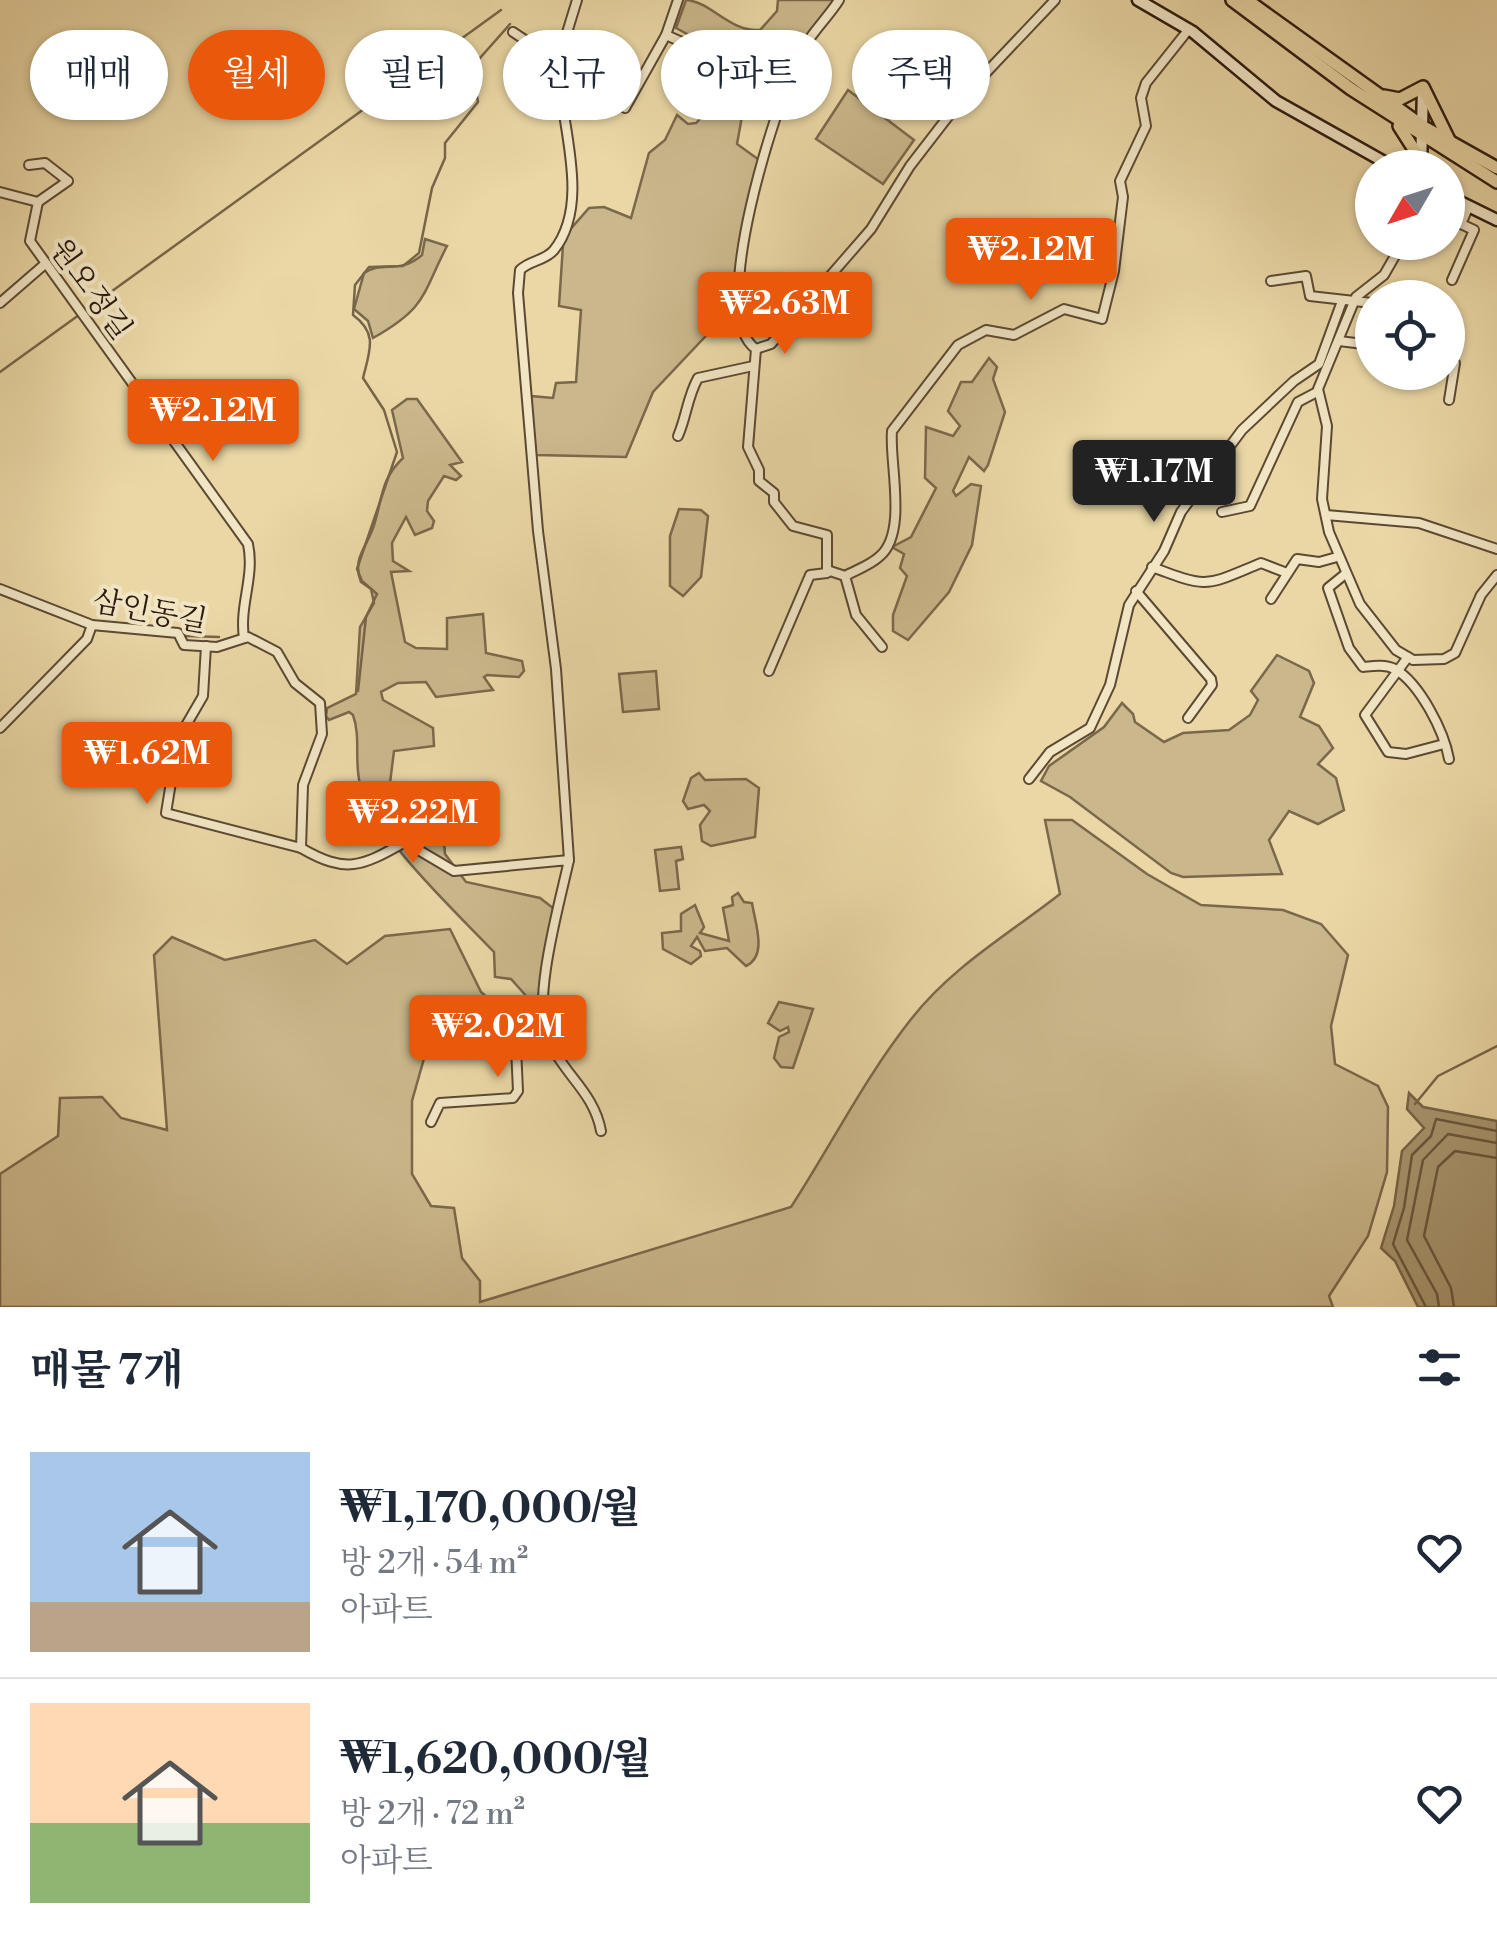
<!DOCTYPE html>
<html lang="ko">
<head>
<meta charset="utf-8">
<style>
	body { margin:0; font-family:"Libre Bodoni","Noto Serif KR",serif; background:#f6f6f7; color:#1f2937; height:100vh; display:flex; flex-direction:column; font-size:38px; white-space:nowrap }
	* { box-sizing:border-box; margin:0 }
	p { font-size:32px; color:#747a83 }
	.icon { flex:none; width:55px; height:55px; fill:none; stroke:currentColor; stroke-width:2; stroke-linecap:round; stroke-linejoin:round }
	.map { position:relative; height:1307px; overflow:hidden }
	.side { display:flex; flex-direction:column; background:#fff; flex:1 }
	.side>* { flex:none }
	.hud { position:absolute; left:30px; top:30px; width:1438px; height:90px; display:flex; gap:20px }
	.needle { width:65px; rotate:231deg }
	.tools { position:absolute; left:1355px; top:150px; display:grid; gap:20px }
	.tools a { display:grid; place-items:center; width:110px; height:110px; border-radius:50%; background:#fff; box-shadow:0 2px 8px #0004; font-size:50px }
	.price { position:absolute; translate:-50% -85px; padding:0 22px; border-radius:10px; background:#ea580c; color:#fff; font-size:32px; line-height:65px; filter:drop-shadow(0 2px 5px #0008) }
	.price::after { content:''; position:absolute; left:50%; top:60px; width:30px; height:22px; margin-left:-15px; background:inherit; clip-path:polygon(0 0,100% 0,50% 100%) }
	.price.on { background:#222; color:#fff }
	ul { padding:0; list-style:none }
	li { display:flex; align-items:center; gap:30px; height:250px; padding:0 30px }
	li+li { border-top:2px solid #e0e1e3 }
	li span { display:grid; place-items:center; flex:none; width:280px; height:200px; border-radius:0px; color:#555 }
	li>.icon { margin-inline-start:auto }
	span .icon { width:120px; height:120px; fill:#fffc; stroke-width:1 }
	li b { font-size:42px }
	h2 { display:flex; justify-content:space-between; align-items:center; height:120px; padding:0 30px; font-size:42px }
	.tag { padding:0 35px; border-radius:45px; background:#fff; box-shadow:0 2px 8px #0004; font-size:35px; line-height:90px }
	.tag.on { background:#ea580c; color:#fff }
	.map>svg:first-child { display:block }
	.green { fill:#cab78b; stroke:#7b684c; stroke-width:2.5 }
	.water { fill:#a99771; stroke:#776549; stroke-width:2.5 }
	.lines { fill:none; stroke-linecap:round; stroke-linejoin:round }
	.shore { stroke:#6a583f; stroke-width:2.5 }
	.stream { stroke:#776549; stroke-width:2.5 }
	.street-casing { stroke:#5c4933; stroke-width:12 }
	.secondary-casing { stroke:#2c1a0d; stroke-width:15 }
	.primary-casing { stroke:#2c1a0d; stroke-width:16 }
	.street { stroke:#f1e5c4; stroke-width:8 }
	.secondary { stroke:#f1e5c4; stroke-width:10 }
	.primary { stroke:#ead7a5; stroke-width:11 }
	.labels { text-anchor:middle; stroke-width:8; stroke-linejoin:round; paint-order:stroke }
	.street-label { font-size:30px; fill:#2c1a0d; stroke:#f1e5c4 }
</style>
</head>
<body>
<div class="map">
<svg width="1497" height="1307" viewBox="0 0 1497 1307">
	<rect width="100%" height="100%" fill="#ead7a5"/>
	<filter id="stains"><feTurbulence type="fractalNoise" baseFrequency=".002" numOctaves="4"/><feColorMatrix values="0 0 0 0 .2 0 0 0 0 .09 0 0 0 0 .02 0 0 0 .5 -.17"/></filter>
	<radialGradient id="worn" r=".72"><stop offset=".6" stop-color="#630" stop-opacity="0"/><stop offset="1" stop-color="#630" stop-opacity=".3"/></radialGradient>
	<!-- green -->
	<g class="green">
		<path d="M686 0C712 2 729 32 760 30L777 11 778 0H837L802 47 787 86 776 92 746 66 676 28Z"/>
		<polygon points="848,90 914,140 883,184 816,139"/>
		<polygon points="714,104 725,113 743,111 737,144 762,162 744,226 736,304 653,392 626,457 536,455 530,396 553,398 556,383 576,382 581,310 559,306 563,245 568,232 589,208 604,207 631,218 649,153 665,140 677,115 688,124 696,123"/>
		<path d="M425 239 447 246C422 294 428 307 373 338L368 321 354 309 364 273C383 260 399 275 422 255Z"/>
		<polygon points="989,358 997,367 993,379 1005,412 988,465 984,471 969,457 953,491 956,496 971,484 981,486 972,545 949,592 908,640 893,631 893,615 907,576 900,568 904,554 892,547 911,537 936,488 925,478 926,427 953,436 960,426 948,411 961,382 972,382"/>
		<path d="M407 399H417L462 462 450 465 461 476 456 480 444 476 428 501 427 511 434 521 432 528 415 535 406 517 392 543 393 561 409 571 391 572 405 642 416 648 447 649V618L483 614 486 653 522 661 524 671 519 677 487 675 484 677 493 690 436 697 426 682 398 683 381 692 383 700 433 728 434 746 394 751 389 791 401 810 442 814 445 854 466 882 540 898 553 908 544 989 536 1010 526 1014 505 1004 506 997 528 998 511 979 495 977 494 952C456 912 374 836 360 784 354 761 361 737 353 715L349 712 329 720 326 716 327 708 356 694 360 627 374 603 371 589 361 582C351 557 369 546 375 522 383 495 381 479 403 458L392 410Z"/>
		<polygon points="679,509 701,510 708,516 701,577 683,596 670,586 670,536"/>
		<polygon points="1277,655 1309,671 1314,683 1300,717 1319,726 1333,748 1318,764 1336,778 1344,810 1318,824 1289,811 1269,840 1282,874 1183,877 1171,873 1070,797 1041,781 1049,766 1104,727 1122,703 1133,714 1135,722 1164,742 1183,733 1229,730 1250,715 1258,700 1251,691"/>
		<polygon points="656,671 659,709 623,712 619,674"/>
		<polygon points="699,773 705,780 746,779 759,788 755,837 711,846 702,841 700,825 710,811 704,805 688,809 683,801 691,778"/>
		<path d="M1045 820H1072L1147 874 1201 905 1283 910 1321 924 1348 955 1331 1026 1335 1064 1378 1086 1388 1107 1387 1172 1368 1236 1329 1296 1333 1307H0V1174L58 1136 60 1098 102 1097 121 1118 167 1130 154 955 172 937 225 960 315 940 347 964 385 936 450 929 481 992 503 1012 467 1040 425 1055 412 1101V1174L431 1206 454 1208 462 1258 480 1281V1302L791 1207C832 1144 865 1077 912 1018 953 966 1009 934 1060 894Z"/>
		<polygon points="681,847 683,859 676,861 679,889 660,891 655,850"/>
		<path d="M738 893 744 902 752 903C755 923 768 956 746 966L727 948 705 951 697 937 691 946 700 951 701 956 691 964 663 949 662 933 681 931V914L695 905 704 927 700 933 729 941 723 908 733 905 732 897Z"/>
		<polygon points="779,1002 813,1009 793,1068 781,1067 774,1058 779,1037 789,1032 788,1027 780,1031 768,1023"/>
	</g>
	<!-- water -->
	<polygon class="water" points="1409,1093 1423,1107 1497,1121 1497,1307 1418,1307 1395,1261 1381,1248 1394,1206 1402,1151 1424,1128 1407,1109"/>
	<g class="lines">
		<!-- shore -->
		<g class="shore">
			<polyline points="1426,1307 1393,1244 1404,1208 1412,1155 1431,1136 1436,1119 1497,1131"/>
			<polyline points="1439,1307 1437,1294 1407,1240 1423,1160 1448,1134 1497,1143"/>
			<polyline points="1454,1307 1451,1288 1424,1236 1438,1167 1455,1151 1497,1158"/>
		</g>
		<!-- stream -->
		<g class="stream">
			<polyline points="0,372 501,10"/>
			<polyline points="0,594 86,627"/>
			<polyline points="100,630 162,635"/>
			<polyline points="186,636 219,637"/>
			<path d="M358 691 366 617 377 594 362 581 357 569 397 452 384 410 363 378C370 350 378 333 353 315L355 285 369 267 403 266 419 253 432 188 445 158V143L478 102 472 67 510 24"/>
			<polyline points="1415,1104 1438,1076 1497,1046"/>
		</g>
		<defs>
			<g id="street">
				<path d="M839 0C827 19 808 36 799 56 777 102 706 316 756 349L771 344 871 229 910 166 964 96 1055 0"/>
				<path d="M513 32 558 62C558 117 593 201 554 250 545 261 530 260 520 270L518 293 538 531 556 669 569 860"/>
				<polyline points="666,35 729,63 784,104"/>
				<polyline points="558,62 577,0"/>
				<polyline points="625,108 666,35 678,0"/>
				<polyline points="29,165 45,163 68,181 38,202"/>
				<path d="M0 192 38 202 30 241 248 544C255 577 239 605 244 638"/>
				<polyline points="1403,242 1384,275 1356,297 1318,389 1327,426 1322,499 1329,532 1360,604 1396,650 1413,660 1444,659 1455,653 1481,595 1497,575"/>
				<polyline points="1452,280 1474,230 1461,224 1469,206"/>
				<polyline points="1271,281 1306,276 1310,296 1372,303"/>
				<polyline points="0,303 45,264"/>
				<polyline points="1339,341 1372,345"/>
				<polyline points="756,349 748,447 759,470 759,481 774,493 774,502 793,526 827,535 827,573 810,575 769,671"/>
				<polyline points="1448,357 1455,363 1449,400"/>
				<path d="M678 436C687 415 687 398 698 378L753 366"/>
				<polyline points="1222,512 1250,506 1298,402 1317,392"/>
				<polyline points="1326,515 1419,523 1497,549"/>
				<path d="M1152 567C1210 589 1205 586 1261 563L1287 573"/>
				<polyline points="827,570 845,576 856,615 882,647"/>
				<path d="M1344 575 1328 588 1349 648 1363 667C1373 666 1384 664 1395 669 1420 684 1444 731 1449 759"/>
				<path d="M845 576C856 570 871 565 880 556 908 532 889 462 892 431L958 345 986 330 1014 335 1064 309 1102 319 1114 271 1123 197 1120 181 1146 126 1141 98 1146 83 1189 29"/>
				<path d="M0 589 92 625 178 633 184 645 217 647 248 637 277 652 295 683 320 703 322 734 303 785 301 848C346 874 361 867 405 842L454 871 569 860C560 902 531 1002 548 1039 563 1074 594 1092 601 1131"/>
				<polyline points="1136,591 1211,679 1212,685 1188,718"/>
				<polyline points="1271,599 1297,559 1319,562 1337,557"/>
				<polyline points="206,646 203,696 167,758 172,776 166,813 301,848"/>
				<polyline points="1408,657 1365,715 1388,752 1406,754 1444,744"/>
				<polyline points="0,728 87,639 92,625"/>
				<polyline points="1029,779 1050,752 1090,728 1110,685 1129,605 1164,551 1181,512 1242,430 1294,381 1319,364 1342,301"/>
				<polyline points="431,1122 440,1103 513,1098 518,1091 515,1026 540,1011"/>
			</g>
			<g id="secondary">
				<polyline points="1138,0 1193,32 1276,101 1395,168"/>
				<polyline points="1421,168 1423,88"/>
				<polyline points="1448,196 1497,220"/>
			</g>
			<g id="primary">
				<polyline points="1232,0 1351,89 1497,182"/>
				<polyline points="1247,0 1424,127 1497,168"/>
				<polyline points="1384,96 1400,99 1423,87 1449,140"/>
				<polyline points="1399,126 1422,162"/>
			</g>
		</defs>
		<!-- street casing -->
		<use href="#street" class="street-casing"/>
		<!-- secondary casing -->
		<use href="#secondary" class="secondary-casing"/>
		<!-- primary casing -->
		<use href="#primary" class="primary-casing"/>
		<!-- street -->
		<use href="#street" class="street"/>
		<!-- secondary -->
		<use href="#secondary" class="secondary"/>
		<!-- primary -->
		<use href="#primary" class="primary"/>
	</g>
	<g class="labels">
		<!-- street labels -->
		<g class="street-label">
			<text transform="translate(91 289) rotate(54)" y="10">원오정길</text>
			<text transform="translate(150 611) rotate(11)" y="10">삼인동길</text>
		</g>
	</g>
	<rect width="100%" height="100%" filter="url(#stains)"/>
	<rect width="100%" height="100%" fill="url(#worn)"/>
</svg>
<div class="tools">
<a><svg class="needle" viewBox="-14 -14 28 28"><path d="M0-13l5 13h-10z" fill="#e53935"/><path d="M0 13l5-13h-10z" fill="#747a83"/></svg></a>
<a><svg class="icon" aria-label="locate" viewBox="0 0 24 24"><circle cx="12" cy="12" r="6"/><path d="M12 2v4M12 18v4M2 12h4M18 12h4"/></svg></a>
</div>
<b class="price" style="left:1031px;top:303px">₩2.12M</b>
<b class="price" style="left:785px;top:357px">₩2.63M</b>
<b class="price" style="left:213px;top:464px">₩2.12M</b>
<b class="price on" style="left:1154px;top:525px">₩1.17M</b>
<b class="price" style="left:147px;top:807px">₩1.62M</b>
<b class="price" style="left:413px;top:866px">₩2.22M</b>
<b class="price" style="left:498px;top:1080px">₩2.02M</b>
<div class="hud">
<a class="tag">매매</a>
<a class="tag on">월세</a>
<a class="tag">필터</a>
<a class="tag">신규</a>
<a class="tag">아파트</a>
<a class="tag">주택</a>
</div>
</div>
<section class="side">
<h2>매물 7개<svg class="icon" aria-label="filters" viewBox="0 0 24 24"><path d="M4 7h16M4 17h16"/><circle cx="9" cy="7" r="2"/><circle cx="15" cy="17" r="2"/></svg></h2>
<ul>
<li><span style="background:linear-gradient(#a9c7e8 75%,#b9a48a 0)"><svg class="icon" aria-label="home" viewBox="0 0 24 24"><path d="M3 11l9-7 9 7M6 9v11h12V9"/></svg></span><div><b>₩1,170,000/월</b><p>방 2개 · 54 m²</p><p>아파트</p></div><svg class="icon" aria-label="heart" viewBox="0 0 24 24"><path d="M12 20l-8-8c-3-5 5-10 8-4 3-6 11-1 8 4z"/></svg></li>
<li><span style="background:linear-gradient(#ffd9b3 60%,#8fb573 0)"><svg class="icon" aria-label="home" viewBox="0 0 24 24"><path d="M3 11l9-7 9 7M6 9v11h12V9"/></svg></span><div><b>₩1,620,000/월</b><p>방 2개 · 72 m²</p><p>아파트</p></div><svg class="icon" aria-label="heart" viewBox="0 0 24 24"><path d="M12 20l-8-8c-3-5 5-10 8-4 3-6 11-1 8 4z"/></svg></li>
</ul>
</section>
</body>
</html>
